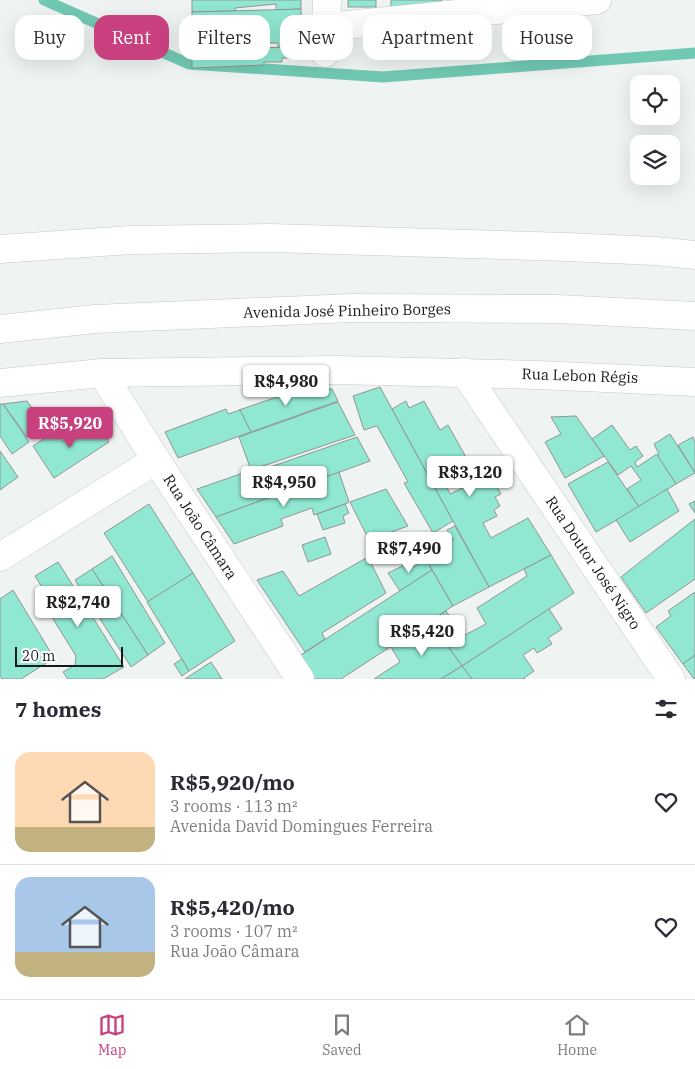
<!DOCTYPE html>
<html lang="en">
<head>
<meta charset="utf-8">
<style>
	body { margin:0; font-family:"IBM Plex Serif",serif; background:#f2f2f3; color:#2b2b33; height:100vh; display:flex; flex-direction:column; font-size:19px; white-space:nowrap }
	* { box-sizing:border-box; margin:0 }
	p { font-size:16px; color:#7c7c81 }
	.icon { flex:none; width:28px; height:28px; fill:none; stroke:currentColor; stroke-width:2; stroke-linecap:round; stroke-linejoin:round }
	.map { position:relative; height:679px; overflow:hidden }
	.sheet { display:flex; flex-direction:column; background:#fff; flex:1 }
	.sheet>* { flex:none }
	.guide { position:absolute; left:15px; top:15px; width:665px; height:45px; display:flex; gap:10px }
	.buttons { position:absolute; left:630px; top:75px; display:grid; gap:10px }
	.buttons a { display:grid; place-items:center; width:50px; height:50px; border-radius:10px; background:#fff; box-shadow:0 5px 20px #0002; font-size:25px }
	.scale { position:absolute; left:15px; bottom:12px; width:108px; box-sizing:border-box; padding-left:5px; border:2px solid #191a1a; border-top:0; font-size:14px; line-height:18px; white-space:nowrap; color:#191a1a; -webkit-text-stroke:4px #fff; paint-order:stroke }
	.price { position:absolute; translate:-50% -42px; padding:0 11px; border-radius:5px; background:#fff; color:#222; font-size:16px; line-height:32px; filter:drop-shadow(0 1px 2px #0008) }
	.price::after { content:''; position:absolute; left:50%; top:30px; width:15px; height:11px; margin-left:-8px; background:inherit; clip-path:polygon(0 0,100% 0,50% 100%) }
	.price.active { background:#c8407e; color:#fff }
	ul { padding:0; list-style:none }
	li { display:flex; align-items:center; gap:15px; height:125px; padding:0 15px }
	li+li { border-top:1px solid #e1e1e2 }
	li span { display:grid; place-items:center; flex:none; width:140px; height:100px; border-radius:15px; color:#555 }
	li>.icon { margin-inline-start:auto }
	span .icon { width:60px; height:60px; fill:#fffc; stroke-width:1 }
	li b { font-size:21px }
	h2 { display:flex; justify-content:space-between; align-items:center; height:60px; padding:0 15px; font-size:21px }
	.chip { padding:0 18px; border-radius:15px; background:#fff; box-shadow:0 5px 20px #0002; font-size:18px; line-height:45px }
	.chip.active { background:#c8407e; color:#fff }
	.tab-bar { display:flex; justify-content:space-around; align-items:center; height:70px; border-top:1px solid #e1e1e2; background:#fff; font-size:14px; color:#7c7c81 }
	.tab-bar a { display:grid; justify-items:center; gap:2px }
	.tab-bar .active { color:#c8407e }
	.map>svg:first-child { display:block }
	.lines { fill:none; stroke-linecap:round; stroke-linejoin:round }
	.stream { stroke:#71c9b3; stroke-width:11 }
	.building { fill:#90e8d2; stroke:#919594; fill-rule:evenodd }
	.minor-casing { stroke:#c5c9c8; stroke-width:29 }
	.major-casing { stroke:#c5c9c8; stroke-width:29 }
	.minor { stroke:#fff; stroke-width:28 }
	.major { stroke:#fff; stroke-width:28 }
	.labels { text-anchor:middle; stroke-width:4; stroke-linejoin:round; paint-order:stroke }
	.street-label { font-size:15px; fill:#191a1a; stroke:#fff }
</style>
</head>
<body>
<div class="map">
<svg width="695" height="679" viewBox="0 0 695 679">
	<rect width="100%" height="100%" fill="#eff4f2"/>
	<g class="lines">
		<!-- stream -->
		<polyline class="stream" points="44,0 189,64 383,77 695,53"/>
	</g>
	<!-- building -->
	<g class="building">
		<polygon points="192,0 301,0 301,9 276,10 276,4 235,8 236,11 192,12"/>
		<rect x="348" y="0" width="28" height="7"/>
		<rect x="391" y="0" width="51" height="7"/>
		<polygon points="301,9 302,47 278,47 278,43 237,43 237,31 205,32 205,46 192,46 192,12"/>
		<polygon points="299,47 299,58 282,58 282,62 264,62 264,65 192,68 192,49"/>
		<polygon points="380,387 453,521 433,533 404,483 408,482 377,426 364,430 353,396"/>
		<polygon points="332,389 338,401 251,432 239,410 286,394 285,390"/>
		<polygon points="27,401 44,425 27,437 3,404"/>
		<path d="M406 401 409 408 424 401 440 430 448 425 472 468 476 466 478 470 486 466 501 494 495 497 500 506 494 510 497 516 483 523 491 538 528 518 551 555 489 587 392 409ZM469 470 475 482 450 494 444 481Z"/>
		<polygon points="338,402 355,435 251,470 239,437"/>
		<polygon points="0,404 3,404 29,442 12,454 0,436"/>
		<polygon points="226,409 228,414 240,410 251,432 178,458 165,432"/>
		<polygon points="576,416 604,456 565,478 545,442 561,434 551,417"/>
		<polygon points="95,422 109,442 54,478 33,446 56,431 63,442"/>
		<polygon points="612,425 630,450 636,446 643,456 635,462 637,467 657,454 676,484 639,507 627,489 641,480 631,466 618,475 592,439"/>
		<polygon points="670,434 695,473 676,484 658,456 659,454 654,444"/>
		<polygon points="357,437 370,461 216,517 197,489 246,472 247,475"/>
		<polygon points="693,437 695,442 695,473 678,445"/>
		<polygon points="0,451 18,477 0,490"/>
		<polygon points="608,462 639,507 596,532 568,484"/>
		<polygon points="339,472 349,502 345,504 314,515 312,508 281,519 283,526 234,544 216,517"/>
		<polygon points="386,489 408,526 369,540 350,502"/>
		<polygon points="667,489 679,511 630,542 616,520"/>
		<polygon points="695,501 695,513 689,504"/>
		<polygon points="149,504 193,573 148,602 104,533"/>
		<polygon points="345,504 349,513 343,516 345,523 323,530 317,514"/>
		<polygon points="695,519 695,579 646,613 621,577"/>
		<polygon points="455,526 489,587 453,606 424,556 453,540 447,530"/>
		<polygon points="325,537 331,554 308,562 302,545"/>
		<polygon points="551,555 574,593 462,666 430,621 446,611 463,636 486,624 477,608 527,576 524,569"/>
		<polygon points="112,556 165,643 148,655 92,569"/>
		<polygon points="368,557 386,593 322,633 325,639 305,652 257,580 283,571 299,596"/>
		<polygon points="426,559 432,570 400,591 388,573 411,562 414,567"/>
		<polygon points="58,562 124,667 103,679 68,679 63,672 75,665 76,656 47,609 53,605 35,576"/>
		<polygon points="92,569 148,655 131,667 75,580"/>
		<polygon points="432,570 453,606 341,679 312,679 298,657"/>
		<polygon points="193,573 235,641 189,671 147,602"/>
		<polygon points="13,590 54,658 21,679 2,679 0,675 0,599"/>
		<polygon points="695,592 695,655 683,664 656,627 671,616 668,611"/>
		<polygon points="549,609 562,629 548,638 552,644 537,653 534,648 523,655 534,671 524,678 525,679 472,679 462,666"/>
		<polygon points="430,621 462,666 441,679 374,679 400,662 391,647"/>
		<polygon points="695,655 695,679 694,679 683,664"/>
		<polygon points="182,659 189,671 182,676 174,664"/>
		<polygon points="211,662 222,679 185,679"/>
		<polygon points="462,666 472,679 441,679"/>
	</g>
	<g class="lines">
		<defs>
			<g id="minor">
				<polyline points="327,27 597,0"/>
				<polyline points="325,53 327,0"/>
				<polyline points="464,372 671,679"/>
				<polyline points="102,373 156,460 300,679"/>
				<polyline points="0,383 102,373 337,370 538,375 695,382"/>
				<polyline points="0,557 156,460"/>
			</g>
			<g id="major">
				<polyline points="0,249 131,240 270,238 567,247 655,251 695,255"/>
				<polyline points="0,329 95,319 352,308 558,309 695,316"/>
			</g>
		</defs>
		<!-- minor casing -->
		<use href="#minor" class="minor-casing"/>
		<!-- major casing -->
		<use href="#major" class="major-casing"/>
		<!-- minor -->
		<use href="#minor" class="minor"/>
		<!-- major -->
		<use href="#major" class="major"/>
	</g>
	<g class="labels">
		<!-- street labels -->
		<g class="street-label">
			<text transform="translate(347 311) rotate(-1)" y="5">Avenida José Pinheiro Borges</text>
			<text transform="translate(580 376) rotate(2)" y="5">Rua Lebon Régis</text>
			<text transform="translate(200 527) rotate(57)" y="5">Rua João Câmara</text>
			<text transform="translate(593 563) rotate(56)" y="5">Rua Doutor José Nigro</text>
		</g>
	</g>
</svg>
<div class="buttons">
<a><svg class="icon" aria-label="locate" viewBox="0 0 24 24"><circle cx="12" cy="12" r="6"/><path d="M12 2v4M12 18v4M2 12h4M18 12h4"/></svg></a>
<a><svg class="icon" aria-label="layers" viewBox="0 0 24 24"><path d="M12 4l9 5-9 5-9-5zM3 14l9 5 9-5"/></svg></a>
</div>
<div class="scale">20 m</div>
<b class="price" style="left:286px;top:407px">R$4,980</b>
<b class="price active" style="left:70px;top:449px">R$5,920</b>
<b class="price" style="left:470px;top:498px">R$3,120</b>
<b class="price" style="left:284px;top:508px">R$4,950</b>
<b class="price" style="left:409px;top:574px">R$7,490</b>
<b class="price" style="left:78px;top:628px">R$2,740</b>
<b class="price" style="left:422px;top:657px">R$5,420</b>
<div class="guide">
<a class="chip">Buy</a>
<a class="chip active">Rent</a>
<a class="chip">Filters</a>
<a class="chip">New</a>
<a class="chip">Apartment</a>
<a class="chip">House</a>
</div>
</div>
<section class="sheet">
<h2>7 homes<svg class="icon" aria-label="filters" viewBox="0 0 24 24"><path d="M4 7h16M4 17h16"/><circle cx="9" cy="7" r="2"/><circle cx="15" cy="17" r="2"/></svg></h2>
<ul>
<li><span style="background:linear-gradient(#ffd9b3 75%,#c2b280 0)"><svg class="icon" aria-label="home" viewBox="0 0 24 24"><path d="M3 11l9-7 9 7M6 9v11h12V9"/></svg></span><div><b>R$5,920/mo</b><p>3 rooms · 113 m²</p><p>Avenida David Domingues Ferreira</p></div><svg class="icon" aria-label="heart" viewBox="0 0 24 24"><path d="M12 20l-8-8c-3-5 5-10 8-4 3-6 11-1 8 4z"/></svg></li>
<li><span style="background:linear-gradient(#a9c7e8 75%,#c2b280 0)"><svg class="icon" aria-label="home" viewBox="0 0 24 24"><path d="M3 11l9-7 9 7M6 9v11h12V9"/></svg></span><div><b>R$5,420/mo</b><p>3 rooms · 107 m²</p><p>Rua João Câmara</p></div><svg class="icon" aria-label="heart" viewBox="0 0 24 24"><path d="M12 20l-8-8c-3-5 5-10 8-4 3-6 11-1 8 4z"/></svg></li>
</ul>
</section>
<nav class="tab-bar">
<a class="active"><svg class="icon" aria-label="map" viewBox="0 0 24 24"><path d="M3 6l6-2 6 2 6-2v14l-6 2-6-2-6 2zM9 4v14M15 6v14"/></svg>Map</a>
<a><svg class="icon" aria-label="saved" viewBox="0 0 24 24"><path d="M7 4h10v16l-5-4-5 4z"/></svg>Saved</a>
<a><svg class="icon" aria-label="home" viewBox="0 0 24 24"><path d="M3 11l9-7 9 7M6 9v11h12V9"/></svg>Home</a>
</nav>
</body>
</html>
